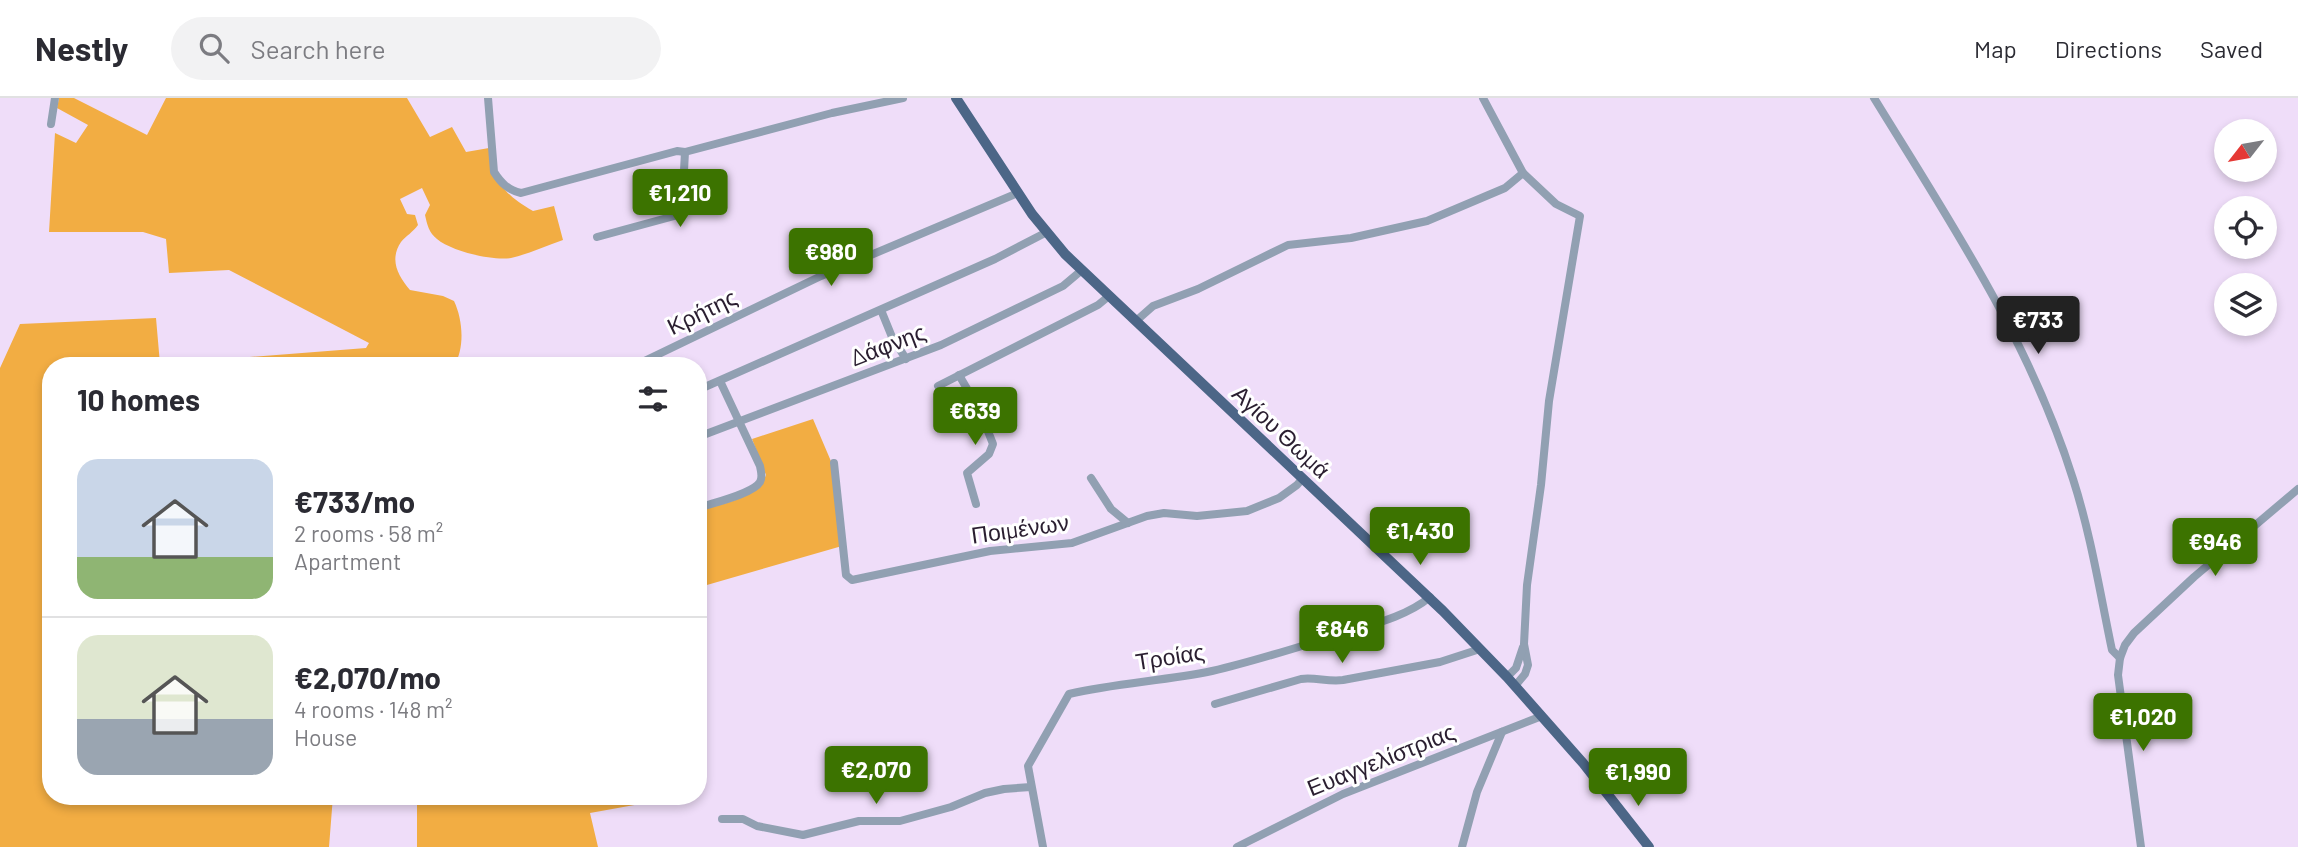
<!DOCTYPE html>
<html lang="en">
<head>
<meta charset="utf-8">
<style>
	body { margin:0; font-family:Barlow,sans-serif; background:#f2f2f3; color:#2b2b33; height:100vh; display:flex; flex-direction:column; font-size:26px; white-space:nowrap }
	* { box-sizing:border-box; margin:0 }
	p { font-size:23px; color:#7c7c81 }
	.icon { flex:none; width:38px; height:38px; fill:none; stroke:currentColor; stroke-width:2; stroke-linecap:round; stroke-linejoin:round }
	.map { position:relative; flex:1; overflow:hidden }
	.side { position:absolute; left:42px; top:259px; width:665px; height:448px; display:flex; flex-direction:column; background:#fff; border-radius:28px; box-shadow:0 4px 10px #0003 }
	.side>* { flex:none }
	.needle { width:46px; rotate:239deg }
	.tools { position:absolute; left:2214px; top:21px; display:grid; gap:14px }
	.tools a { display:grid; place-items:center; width:63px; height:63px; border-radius:50%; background:#fff; box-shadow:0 4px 10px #0003; font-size:35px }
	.price { position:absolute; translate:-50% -60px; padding:0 16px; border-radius:7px; background:#3c7300; color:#fff; font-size:23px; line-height:46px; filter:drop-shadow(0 2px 4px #0008) }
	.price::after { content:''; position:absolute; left:50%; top:42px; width:21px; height:16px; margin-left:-10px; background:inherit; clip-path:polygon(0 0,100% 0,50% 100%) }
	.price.current { background:#222; color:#fff }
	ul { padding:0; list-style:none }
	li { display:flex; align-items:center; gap:21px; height:175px; padding:0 35px }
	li+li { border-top:2px solid #e1e1e2 }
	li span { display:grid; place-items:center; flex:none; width:196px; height:140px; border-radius:21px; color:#555 }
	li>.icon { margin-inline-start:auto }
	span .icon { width:84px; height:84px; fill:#fffc; stroke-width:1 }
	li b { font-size:30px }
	h2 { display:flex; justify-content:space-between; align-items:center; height:84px; padding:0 35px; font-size:30px }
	header { display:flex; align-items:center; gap:42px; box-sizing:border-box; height:98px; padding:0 35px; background:#fff; border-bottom:2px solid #e1e1e2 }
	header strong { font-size:33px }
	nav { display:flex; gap:38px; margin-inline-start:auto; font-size:24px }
	.search { width:490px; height:63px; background:#f2f2f3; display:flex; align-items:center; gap:18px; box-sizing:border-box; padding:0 24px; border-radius:38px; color:#7c7c81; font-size:26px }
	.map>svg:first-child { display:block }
	.green { fill:#f2ad43 }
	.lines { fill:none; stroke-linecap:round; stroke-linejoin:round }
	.minor { stroke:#91a0b2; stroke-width:8 }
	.major { stroke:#4c6687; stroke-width:10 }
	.labels { text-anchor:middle; stroke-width:6; stroke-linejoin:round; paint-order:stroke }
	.street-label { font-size:23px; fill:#2a1e30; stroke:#fff }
</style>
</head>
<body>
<header>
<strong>Nestly</strong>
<div class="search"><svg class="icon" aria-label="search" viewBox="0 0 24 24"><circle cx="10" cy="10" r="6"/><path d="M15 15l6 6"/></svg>Search here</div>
<nav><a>Map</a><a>Directions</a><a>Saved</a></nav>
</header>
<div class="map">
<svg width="2298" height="749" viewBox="0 0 2298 749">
	<rect width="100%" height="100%" fill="#efddf9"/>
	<!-- green -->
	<g class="green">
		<path d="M59 0H74L147 37 166 0H407L430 39 452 29 466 54 489 50C499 86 499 93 533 113L554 108 563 142C546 148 528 156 511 160 492 163 451 153 437 141 429 135 427 126 425 117L430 107 422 90 400 101 407 116 415 117 418 127C413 134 406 138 401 144 389 162 398 178 410 192L443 198 454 203C463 222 465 250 454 268H51V698H333L329 749H0V270L20 226 156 220 160 266 366 250 369 245 229 172 169 175 166 141 143 134H49L55 35 76 45 88 27 57 10Z"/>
		<path d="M813 321 833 368 842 448 700 489 698 413C720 406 758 401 766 377L752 341Z"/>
		<polygon points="417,698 639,698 640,706 590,715 598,749 417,749"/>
	</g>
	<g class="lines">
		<!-- minor -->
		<g class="minor">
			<path d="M488 0 494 74C501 85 508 92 521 95L677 53 685 54 832 15 903 0"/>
			<polyline points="1483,0 1523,75"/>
			<path d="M1874 0C1949 122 2030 243 2073 381 2091 437 2100 495 2112 552L2120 560"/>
			<polyline points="51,26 55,0"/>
			<polyline points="597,139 678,117 682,109 685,54"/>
			<polyline points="881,212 892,239 906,261"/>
			<polyline points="1136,223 1153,208 1198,191 1288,147 1351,140 1427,123 1505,90 1523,75 1556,106 1580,118 1549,303 1541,387 1527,487 1524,546 1528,567 1525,576 1515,588"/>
			<polyline points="634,268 821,178 1018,95"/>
			<polyline points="959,277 980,313 993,346 989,356 967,375 976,406"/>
			<polyline points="938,288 1098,207 1109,198"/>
			<polyline points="698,292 995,161 1047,134"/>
			<polyline points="698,339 941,247 1063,188 1082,172"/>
			<polyline points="834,365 846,477 852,482 990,453 1072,445 1147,418 1164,415 1197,418 1247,413 1279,400 1297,387 1302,381"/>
			<polyline points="1091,380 1111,411 1128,425"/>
			<path d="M698 410C712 405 753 396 760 384 763 379 761 374 760 368L720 283"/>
			<polyline points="1507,579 1516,570 1523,549"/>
			<path d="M1215 606 1301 581C1315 579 1328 584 1343 582L1440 564 1480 551"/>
			<polyline points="722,721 743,721 757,728 803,737 859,723 900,723 951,709 985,695 1004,691 1031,689"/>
			<path d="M1043 749 1028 668 1069 596C1116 585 1164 583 1212 573 1256 563 1298 549 1341 536 1370 527 1406 519 1430 499"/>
			<polyline points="1237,749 1343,696 1542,618"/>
			<polyline points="1462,749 1477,694 1502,634"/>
			<polyline points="2141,749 2118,577 2120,560 2125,547 2134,535 2194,479 2298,391"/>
		</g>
		<!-- major -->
		<polyline class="major" points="956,0 1032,116 1065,156 1443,513 1507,579 1583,665 1649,749"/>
	</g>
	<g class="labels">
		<!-- street labels -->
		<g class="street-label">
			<text transform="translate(702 214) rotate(-26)" y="8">Κρήτης</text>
			<text transform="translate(888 247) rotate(-21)" y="8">Δάφνης</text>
			<text transform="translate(1281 334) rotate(43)" y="8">Αγίου Θωμά</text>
			<text transform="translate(1020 431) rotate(-8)" y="8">Ποιμένων</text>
			<text transform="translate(1170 559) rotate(-9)" y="8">Τροίας</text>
			<text transform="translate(1381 662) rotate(-22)" y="8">Ευαγγελίστριας</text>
		</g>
	</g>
</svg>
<div class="tools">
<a><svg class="needle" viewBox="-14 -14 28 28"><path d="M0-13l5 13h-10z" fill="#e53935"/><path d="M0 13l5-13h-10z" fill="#7c7c81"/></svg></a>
<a><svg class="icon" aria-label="locate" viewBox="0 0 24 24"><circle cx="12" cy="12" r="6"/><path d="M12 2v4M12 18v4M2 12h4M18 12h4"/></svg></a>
<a><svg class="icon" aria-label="layers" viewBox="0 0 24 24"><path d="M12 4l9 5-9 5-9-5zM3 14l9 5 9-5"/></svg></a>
</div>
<b class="price" style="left:680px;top:131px">€1,210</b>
<b class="price" style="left:831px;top:190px">€980</b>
<b class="price current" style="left:2038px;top:258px">€733</b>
<b class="price" style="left:975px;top:349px">€639</b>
<b class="price" style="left:1420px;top:469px">€1,430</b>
<b class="price" style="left:2215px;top:480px">€946</b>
<b class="price" style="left:1342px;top:567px">€846</b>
<b class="price" style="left:2143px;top:655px">€1,020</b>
<b class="price" style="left:876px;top:708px">€2,070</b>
<b class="price" style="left:1638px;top:710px">€1,990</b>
<section class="side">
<h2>10 homes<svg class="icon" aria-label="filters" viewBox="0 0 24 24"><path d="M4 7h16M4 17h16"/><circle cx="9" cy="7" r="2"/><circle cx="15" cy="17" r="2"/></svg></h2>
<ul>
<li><span style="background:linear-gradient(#c9d6e8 70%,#8fb573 0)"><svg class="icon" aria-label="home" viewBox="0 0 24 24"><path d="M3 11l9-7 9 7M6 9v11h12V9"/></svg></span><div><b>€733/mo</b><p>2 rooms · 58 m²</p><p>Apartment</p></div></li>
<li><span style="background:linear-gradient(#dfe7d0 60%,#9aa5b1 0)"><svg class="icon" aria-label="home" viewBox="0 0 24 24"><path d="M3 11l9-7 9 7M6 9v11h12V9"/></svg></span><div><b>€2,070/mo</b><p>4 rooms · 148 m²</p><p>House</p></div></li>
</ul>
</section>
</div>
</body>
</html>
